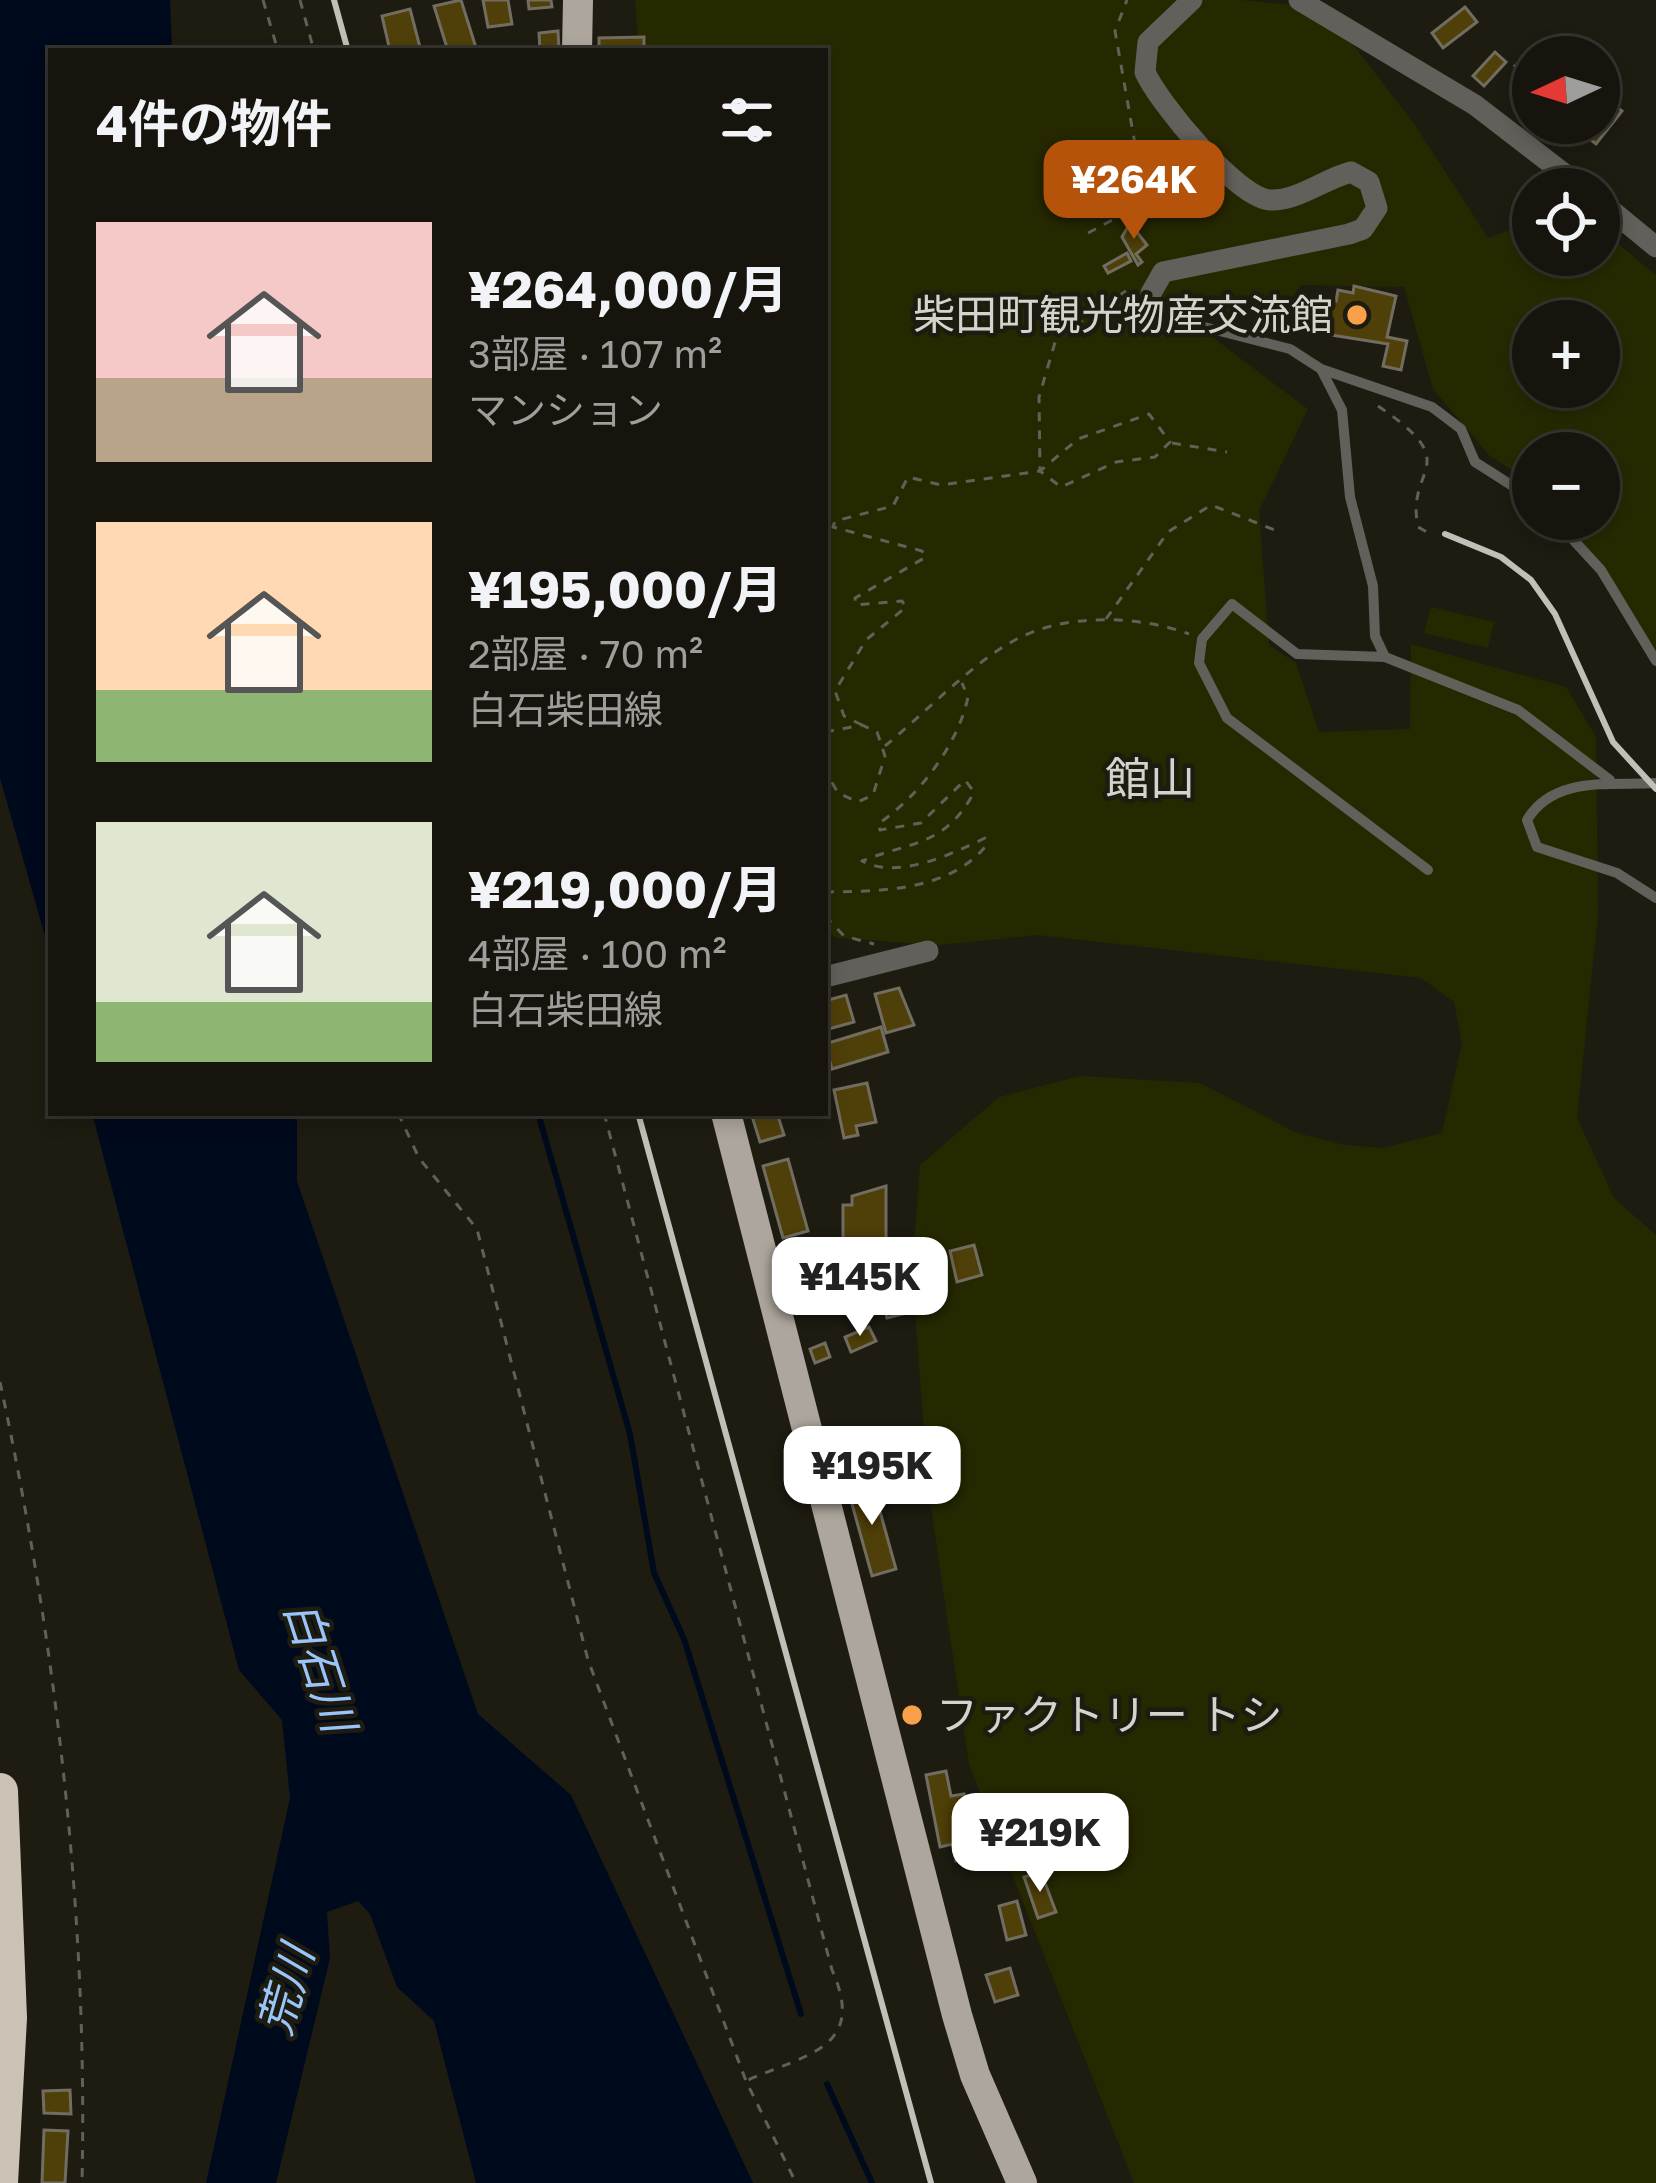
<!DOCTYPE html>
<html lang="ja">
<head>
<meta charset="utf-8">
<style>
	body { margin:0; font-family:"Golos Text","Noto Sans JP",sans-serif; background:#1f1d16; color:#f1f3f6; height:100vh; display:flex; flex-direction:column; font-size:45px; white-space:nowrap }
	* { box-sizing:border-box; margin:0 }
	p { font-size:39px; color:#9e9e9d }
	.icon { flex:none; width:66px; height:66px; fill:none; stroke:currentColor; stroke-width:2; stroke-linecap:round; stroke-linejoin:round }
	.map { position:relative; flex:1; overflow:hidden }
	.side { position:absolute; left:48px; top:48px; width:780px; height:1068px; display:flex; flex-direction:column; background:#16140d; border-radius:0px; box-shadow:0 6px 18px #0003,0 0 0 3px #35332e }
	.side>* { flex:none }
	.needle { width:78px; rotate:266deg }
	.fabs { position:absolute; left:1512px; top:36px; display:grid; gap:24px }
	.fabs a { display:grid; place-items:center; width:108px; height:108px; border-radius:50%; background:#16140d; box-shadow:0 6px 18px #0003,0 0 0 3px #35332e; font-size:60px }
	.price { position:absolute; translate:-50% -102px; padding:0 27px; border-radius:24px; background:#fff; color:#222; font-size:39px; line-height:78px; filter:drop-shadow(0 3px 6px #0008) }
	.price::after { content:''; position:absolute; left:50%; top:72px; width:36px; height:27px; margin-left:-18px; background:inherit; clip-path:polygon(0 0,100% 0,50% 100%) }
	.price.selected { background:#b45309; color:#fff }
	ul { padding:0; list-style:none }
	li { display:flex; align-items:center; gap:36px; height:300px; padding:0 48px }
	li span { display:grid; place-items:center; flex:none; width:336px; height:240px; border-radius:0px; color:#555 }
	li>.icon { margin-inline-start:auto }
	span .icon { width:144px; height:144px; fill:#fffc; stroke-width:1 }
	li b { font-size:51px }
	h2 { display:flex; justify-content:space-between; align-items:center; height:144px; padding:0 48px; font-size:51px }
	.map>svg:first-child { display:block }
	.green { fill:#262900; fill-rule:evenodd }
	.water { fill:#000a1d }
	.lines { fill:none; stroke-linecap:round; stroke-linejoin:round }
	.stream { stroke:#000a1d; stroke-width:6 }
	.building { fill:#4f3f08; stroke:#716d61; stroke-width:3 }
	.path { stroke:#626057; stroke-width:3; stroke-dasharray:9 9; stroke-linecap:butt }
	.lane { stroke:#63605b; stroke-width:10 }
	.street { stroke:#63605b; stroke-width:21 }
	.primary { stroke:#ada69c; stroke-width:30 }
	.highway { stroke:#cbc2b6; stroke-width:36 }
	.rail { stroke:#c1bfb8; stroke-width:6 }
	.poi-dot { fill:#f8a14a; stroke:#1e1b11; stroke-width:4.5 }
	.labels { text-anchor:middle; stroke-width:9; stroke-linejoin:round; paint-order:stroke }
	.poi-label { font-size:42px; fill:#d5d3cc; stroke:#1e1b11; text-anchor:end }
	.neighbourhood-label { font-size:45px; fill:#d5d3cc; stroke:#1e1b11 }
	.water-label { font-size:45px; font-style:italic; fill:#99c5fb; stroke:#1e1b11 }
</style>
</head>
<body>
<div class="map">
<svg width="1656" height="2183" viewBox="0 0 1656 2183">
	<rect width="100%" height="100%" fill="#1e1b11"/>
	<!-- green -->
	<g class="green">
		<path d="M635 0H1240L1325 8 1415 125 1488 238 1533 221V255H1599V228L1656 275V662L1647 655 1569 519H1599V453H1533V484L1489 455 1433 389 1404 287 1301 285 1283 310 1183 315 1308 409 1259 511 1269 645 1296 663 1319 732 1410 729 1411 644 1566 687 1596 737 1598 914 1577 1118 1614 1198 1656 1235V2183H1134L969 1765 928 1487 912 1270 920 1165 999 1097 1080 1076 1200 1083 1297 1133 1345 1145 1382 1148 1442 1133 1462 1043 1454 1002 1421 978 1038 935 939 945 836 938 825 928V51H639ZM1533 321H1599V387H1533Z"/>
		<polygon points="1431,607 1494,622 1488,648 1424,633"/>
	</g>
	<!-- water -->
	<g class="water">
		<polygon points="0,0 170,0 172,51 51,51 51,957 0,778"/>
		<polygon points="92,1113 297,1113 297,1181 478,1714 571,1795 753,2183 476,2183 434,2021 397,1987 370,1914 358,1901 327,1912 330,1958 276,2183 206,2183 290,1798 282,1720 239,1670"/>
	</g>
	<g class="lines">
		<!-- stream -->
		<g class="stream">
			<polyline points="538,1113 630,1434 654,1573 684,1639 801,2014"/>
			<polyline points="827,2084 872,2183"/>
		</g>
	</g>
	<!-- building -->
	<g class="building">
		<polygon points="461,0 477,51 448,51 434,6"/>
		<polygon points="483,0 508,0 512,24 488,27"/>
		<polygon points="528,0 551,0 552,7 529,9"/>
		<polygon points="1465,7 1477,22 1443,48 1432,33"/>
		<polygon points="410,9 421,51 390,51 382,16"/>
		<polygon points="558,31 559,51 540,51 539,33"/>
		<polygon points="644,37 644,51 599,51 599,38"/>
		<polygon points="1495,52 1506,62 1484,86 1473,76"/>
		<polygon points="1532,52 1537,57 1533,67 1523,76 1515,66"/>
		<polygon points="1528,73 1533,77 1533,100 1517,87"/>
		<polygon points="1599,93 1622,111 1596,144 1573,126 1599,123"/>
		<polygon points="1130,223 1147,245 1136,254 1142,262 1138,265 1122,237"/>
		<polygon points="1127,253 1131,261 1108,273 1104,266"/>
		<polygon points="1354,286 1396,296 1387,337 1407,341 1401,370 1383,366 1388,344 1306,331 1307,304 1312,305 1314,297 1336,301 1338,290 1353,293"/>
		<polygon points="899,988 914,1025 886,1033 875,994"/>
		<polygon points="846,995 854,1022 825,1030 825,1001"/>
		<polygon points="881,1027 888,1052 832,1069 825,1044"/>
		<polygon points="867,1083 876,1122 856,1126 858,1135 844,1138 834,1090"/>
		<polygon points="751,1113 777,1113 784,1135 760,1142"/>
		<polygon points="788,1159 808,1231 783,1238 763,1166"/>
		<polygon points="886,1186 886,1239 843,1239 843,1205 852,1205 852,1196"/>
		<polygon points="974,1245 982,1275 957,1282 950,1251"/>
		<polygon points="919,1257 931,1307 887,1318 875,1268"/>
		<polygon points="869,1327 876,1341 851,1352 845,1337"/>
		<polygon points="825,1343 830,1357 815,1363 810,1349"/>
		<polygon points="871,1479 896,1569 872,1576 847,1486"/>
		<polygon points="946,1771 951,1796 964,1794 974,1844 967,1845 970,1858 956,1861 953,1844 940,1847 926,1775"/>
		<polygon points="1041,1872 1056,1912 1038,1918 1024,1877"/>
		<polygon points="1017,1901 1026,1935 1007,1940 999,1906"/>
		<polygon points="1010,1968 1018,1995 995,2002 986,1975"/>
		<polygon points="70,2090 71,2114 44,2113 43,2091"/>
		<polygon points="44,2130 68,2131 65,2183 42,2183"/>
	</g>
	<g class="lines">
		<!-- path -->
		<g class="path">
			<polyline points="263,0 278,51"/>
			<polyline points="300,0 314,51"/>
			<polyline points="1088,233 1118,217 1106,182 1138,161 1115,31 1127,0"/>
			<path d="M1378 406C1467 466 1405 466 1418 527L1427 532"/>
			<polyline points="1172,443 1227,452"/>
			<polyline points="1106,619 1168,532 1211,505 1280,532"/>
			<polyline points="862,725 844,716 835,691 866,640 906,607 902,601 856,605 855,598 926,557 922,551 833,527 835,521 893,506 908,477 941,485 1040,471 1078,439 1149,414 1170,442 1155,457 1116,462 1061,487 1040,471 1039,397 1056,339 1126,291"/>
			<polyline points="825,732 862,725 877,732 885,756 873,795 858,802 838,793 825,770"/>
			<path d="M885 746C924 714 972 663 1015 640 1064 613 1138 615 1189 634"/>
			<path d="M825 892C879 891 947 892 985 847V838C952 854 898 880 862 861 911 841 945 847 974 792L965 780 921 823 880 830 878 824C918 797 958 745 968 697L962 683"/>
			<polyline points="825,916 844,936 874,944"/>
			<polyline points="398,1113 419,1158 477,1229 588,1660 746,2081 796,2183"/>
			<path d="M604 1113 832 1970C867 2048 807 2054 748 2080"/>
			<path d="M0 1382C56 1644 88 1915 82 2183"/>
		</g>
		<!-- lane -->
		<g class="lane">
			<polyline points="1151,293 1152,304 1169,318 1290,349 1321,369 1432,407 1461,429 1475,462 1533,499"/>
			<polyline points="1321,369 1342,410 1350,497 1373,586 1375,636 1385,657 1518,710 1610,780"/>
			<polyline points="1554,519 1601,570 1656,661"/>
			<polyline points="1385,657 1297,654 1232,604 1202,639 1199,663 1227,718 1428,870"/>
			<path d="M1656 783C1612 786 1554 775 1527 820L1537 847 1617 873 1656 898"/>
		</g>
		<!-- street -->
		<g class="street">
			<polyline points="1299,0 1475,105 1584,189"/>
			<polyline points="1599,200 1656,247"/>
			<path d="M1151 293 1163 272 1349 234 1363 229 1377 208 1369 182 1351 172C1324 179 1298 201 1270 200 1237 198 1158 102 1145 72L1148 42 1192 0"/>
			<polyline points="825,977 928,951"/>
		</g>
		<!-- primary -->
		<g class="primary">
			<polyline points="577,51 578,0"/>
			<polyline points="726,1113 957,2015 975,2075 1022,2183"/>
		</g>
		<!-- highway -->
		<polyline class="highway" points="0,1791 9,2018 0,2183"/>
		<!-- rail -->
		<g class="rail">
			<polyline points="334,0 348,51"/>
			<polyline points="1445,534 1501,557 1531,580 1555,614 1613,742 1656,789"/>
			<polyline points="638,1113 931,2183"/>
		</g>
	</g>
	<!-- markers -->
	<g class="poi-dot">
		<circle cx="1357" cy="315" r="12"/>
		<circle cx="912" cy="1715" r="12"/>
	</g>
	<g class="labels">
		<!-- poi labels -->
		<g class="poi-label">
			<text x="1333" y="330">柴田町観光物産交流館</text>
			<text x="936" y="1730" text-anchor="start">ファクトリー トシ</text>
		</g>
		<!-- neighbourhood labels -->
		<g class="neighbourhood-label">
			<text x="1150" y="795">館山</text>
		</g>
		<!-- water labels -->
		<g class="water-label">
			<text transform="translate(320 1666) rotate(72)" y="16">白石川</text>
			<text transform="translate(286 1990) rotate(-74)" y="16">荒川</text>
		</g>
	</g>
</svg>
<div class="fabs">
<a><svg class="needle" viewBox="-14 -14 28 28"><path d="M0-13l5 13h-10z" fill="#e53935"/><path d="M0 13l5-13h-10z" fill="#9e9e9d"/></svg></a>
<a><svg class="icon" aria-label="locate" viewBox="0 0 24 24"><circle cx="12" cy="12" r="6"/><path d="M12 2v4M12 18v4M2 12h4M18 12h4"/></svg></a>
<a>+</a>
<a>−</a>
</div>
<b class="price selected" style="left:1134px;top:242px">¥264K</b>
<b class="price" style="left:860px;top:1339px">¥145K</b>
<b class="price" style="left:872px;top:1528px">¥195K</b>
<b class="price" style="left:1040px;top:1895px">¥219K</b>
<section class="side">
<h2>4件の物件<svg class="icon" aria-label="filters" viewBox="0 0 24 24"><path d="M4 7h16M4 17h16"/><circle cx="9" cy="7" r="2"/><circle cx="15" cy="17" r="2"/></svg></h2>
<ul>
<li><span style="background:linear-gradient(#f6c9c9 65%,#b9a48a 0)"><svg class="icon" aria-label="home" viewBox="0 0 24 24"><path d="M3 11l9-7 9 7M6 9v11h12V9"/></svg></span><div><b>¥264,000/月</b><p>3部屋 · 107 m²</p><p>マンション</p></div></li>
<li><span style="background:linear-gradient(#ffd9b3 70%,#8fb573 0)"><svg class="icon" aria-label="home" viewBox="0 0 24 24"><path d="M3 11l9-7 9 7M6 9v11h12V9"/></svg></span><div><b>¥195,000/月</b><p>2部屋 · 70 m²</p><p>白石柴田線</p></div></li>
<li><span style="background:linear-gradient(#dfe7d0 75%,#8fb573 0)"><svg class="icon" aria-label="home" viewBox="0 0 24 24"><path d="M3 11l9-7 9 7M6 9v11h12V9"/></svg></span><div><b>¥219,000/月</b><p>4部屋 · 100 m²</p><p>白石柴田線</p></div></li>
</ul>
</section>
</div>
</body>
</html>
